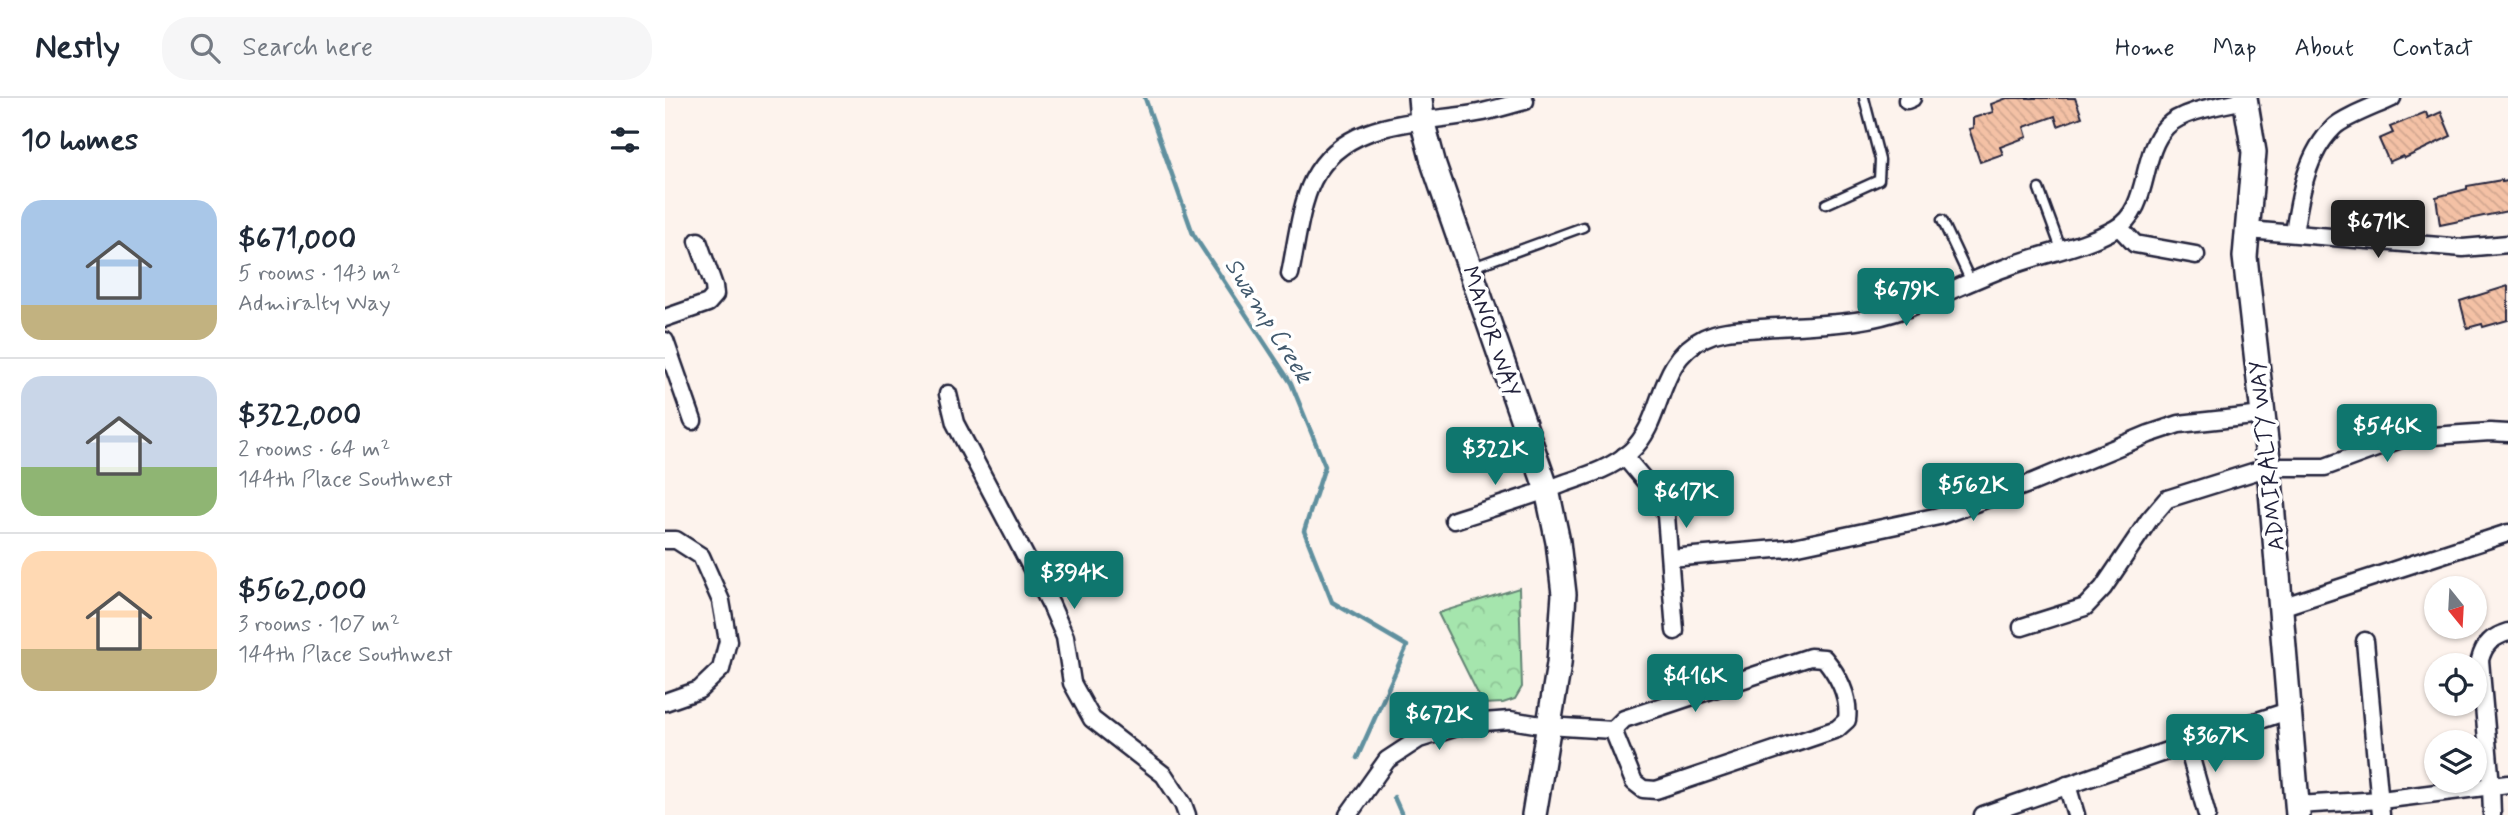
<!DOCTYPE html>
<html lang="en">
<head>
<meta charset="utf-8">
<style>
	body { margin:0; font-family:Mynerve,sans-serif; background:#f6f6f7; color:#1f2937; height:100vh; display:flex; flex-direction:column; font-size:26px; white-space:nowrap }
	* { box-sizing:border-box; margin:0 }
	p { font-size:23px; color:#747a83 }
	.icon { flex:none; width:38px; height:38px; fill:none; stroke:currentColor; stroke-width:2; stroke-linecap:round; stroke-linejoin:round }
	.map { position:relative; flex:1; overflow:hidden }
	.panel { display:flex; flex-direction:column; background:#fff; width:665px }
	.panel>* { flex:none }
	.needle { width:46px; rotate:162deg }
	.tools { position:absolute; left:1759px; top:478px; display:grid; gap:14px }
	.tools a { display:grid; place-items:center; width:63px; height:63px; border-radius:50%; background:#fff; box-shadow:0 2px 5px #0004; font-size:35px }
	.price { position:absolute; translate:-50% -60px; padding:0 16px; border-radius:7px; background:#0f766e; color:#fff; font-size:23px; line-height:46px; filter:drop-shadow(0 2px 4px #0008) }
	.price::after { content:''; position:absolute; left:50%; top:42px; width:21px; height:16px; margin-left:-10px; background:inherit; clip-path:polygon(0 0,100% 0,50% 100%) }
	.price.current { background:#222; color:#fff }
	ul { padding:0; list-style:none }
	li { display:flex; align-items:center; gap:21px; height:175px; padding:0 21px }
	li+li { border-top:2px solid #e0e1e3 }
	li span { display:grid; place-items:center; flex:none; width:196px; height:140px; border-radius:21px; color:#555 }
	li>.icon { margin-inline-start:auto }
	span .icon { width:84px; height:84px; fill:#fffc; stroke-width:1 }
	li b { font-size:30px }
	h2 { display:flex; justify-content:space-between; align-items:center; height:84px; padding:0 21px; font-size:30px }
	header { display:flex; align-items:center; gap:42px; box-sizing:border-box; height:98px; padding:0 35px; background:#fff; border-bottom:2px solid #e0e1e3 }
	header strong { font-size:33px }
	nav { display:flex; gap:38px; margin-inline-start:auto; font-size:24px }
	.search { width:490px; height:63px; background:#f6f6f7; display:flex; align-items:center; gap:18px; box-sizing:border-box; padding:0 24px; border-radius:28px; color:#747a83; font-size:26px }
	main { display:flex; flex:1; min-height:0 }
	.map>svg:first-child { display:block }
	.park { fill:url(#park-crowns); stroke:#648474; stroke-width:2 }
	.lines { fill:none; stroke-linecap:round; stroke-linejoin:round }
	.stream { stroke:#60909f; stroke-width:4.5 }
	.building { fill:url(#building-back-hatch); stroke:#22223b; stroke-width:2 }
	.lane-casing { stroke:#22223b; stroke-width:13 }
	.street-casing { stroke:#22223b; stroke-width:21 }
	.secondary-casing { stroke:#22223b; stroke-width:28 }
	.lane { stroke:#fff; stroke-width:8 }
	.street { stroke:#fff; stroke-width:16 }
	.secondary { stroke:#fff; stroke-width:23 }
	.labels { text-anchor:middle; stroke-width:7; stroke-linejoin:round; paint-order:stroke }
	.street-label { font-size:23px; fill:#22223b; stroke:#fff }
	.water-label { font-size:24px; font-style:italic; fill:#41596d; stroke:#fff }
</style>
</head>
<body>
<header>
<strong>Nestly</strong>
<div class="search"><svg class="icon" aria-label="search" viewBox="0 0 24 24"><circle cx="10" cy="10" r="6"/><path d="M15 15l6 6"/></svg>Search here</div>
<nav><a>Home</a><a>Map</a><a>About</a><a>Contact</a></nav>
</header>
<main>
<section class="panel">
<h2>10 homes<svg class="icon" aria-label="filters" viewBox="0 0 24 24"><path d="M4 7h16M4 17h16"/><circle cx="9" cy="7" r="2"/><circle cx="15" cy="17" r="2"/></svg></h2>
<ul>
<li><span style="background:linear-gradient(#a9c7e8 75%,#c2b280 0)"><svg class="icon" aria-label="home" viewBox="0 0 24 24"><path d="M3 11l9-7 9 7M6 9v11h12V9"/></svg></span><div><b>$671,000</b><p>5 rooms · 143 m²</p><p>Admiralty Way</p></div></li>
<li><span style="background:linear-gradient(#c9d6e8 65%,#8fb573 0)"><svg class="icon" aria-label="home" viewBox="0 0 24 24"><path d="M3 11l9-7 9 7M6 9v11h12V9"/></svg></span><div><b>$322,000</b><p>2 rooms · 64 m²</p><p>144th Place Southwest</p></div></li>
<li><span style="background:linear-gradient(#ffd9b3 70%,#c2b280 0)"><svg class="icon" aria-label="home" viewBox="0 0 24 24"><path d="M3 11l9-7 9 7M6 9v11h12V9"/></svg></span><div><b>$562,000</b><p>3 rooms · 107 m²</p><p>144th Place Southwest</p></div></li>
</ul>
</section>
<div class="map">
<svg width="1843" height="717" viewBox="0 0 1843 717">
	<defs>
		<pattern id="park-crowns" width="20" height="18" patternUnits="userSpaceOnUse" patternTransform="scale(1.75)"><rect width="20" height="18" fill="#a5e5ad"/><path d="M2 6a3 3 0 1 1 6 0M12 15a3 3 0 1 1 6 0" fill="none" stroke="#8ec496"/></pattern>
		<pattern id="building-back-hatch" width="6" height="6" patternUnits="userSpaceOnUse" patternTransform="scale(1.75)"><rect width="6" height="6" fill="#f4c1a5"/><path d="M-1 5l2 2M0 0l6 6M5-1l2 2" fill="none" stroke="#d1a68f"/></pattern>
	</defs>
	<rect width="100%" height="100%" fill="#fdf3ed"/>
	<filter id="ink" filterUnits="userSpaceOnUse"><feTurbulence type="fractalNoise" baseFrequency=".0143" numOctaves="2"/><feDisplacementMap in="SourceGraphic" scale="14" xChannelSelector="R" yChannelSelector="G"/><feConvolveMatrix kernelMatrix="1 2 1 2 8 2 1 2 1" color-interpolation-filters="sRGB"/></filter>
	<g filter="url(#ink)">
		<!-- park -->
		<polygon class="park" points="854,490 857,589 850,601 838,605 818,606 773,515"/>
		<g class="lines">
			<!-- stream -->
			<g class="stream">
				<polyline points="480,0 528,136 626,285 660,368 639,433 667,504 742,548 692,660"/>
				<polyline points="729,699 737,717"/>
			</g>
		</g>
		<!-- building -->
		<g class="building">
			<polygon points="1342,0 1410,0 1417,19 1393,28 1390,18 1359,29 1362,39 1335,49 1338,56 1315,64 1304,31 1308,30 1308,20 1328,14 1326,6"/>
			<polygon points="1761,14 1763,20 1776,14 1786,38 1740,60 1738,58 1724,64 1714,41 1728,35 1725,29"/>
			<polygon points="1837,82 1837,84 1843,83 1843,113 1775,127 1771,99 1802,91 1802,88"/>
			<polygon points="1843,188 1843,222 1818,229 1817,226 1802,230 1795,203"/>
		</g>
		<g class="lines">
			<defs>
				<g id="lane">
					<polyline points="1374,91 1396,151"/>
					<polyline points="1161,106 1214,82 1215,62 1199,0"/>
					<polyline points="1277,122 1306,184"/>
					<polyline points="808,169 918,129"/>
				</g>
				<g id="street">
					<polyline points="1242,2 1247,0"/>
					<polyline points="1454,129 1470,146 1531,157"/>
					<polyline points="1583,132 1798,150 1843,146"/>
					<path d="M1629 135C1635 98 1641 56 1669 29 1679 19 1713 7 1727 0"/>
					<path d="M625 176C631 148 635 108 648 82 680 20 753 26 813 15 829 12 844 7 860 3"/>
					<polyline points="0,220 43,205 50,197 49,188 33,143"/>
					<polyline points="0,243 28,323"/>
					<polyline points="283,296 290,325 386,507 400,539 407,585 427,621 499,677 518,706 522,717"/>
					<polyline points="959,358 991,396 1001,417 1010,533"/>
					<path d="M789 422C826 410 864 399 900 385 924 377 947 370 966 353 1000 322 990 264 1039 240 1058 231 1075 232 1096 230 1127 228 1160 227 1191 223 1246 216 1294 186 1345 168 1380 155 1418 149 1450 131 1486 111 1474 57 1501 29 1517 12 1558 7 1580 2"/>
					<polyline points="0,442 11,442 36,458 56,503 63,543 56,571 34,592 0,604"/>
					<polyline points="1005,460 1124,450 1274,418 1366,385 1484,336 1514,326 1598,317"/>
					<polyline points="1616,509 1843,435"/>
					<polyline points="1357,529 1420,509 1438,490 1484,422 1502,401 1604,369 1660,369 1739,340 1825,334 1843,335"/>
					<polyline points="1700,543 1716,717"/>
					<polyline points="1522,646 1542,717"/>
					<polyline points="1402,687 1411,717"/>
					<polyline points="1632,707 1716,702 1843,686"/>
					<path d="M683 717 722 662 754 641 805 625 845 622 882 628 948 632 959 621 1145 559 1159 560C1173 577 1185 599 1182 622L1172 631 991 692 978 691 969 684 948 632"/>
					<polyline points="1318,717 1522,646 1623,613"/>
					<path d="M1827 717 1826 688 1815 562C1819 546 1827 539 1843 534"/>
				</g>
				<g id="secondary">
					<polyline points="755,0 757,22 769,67 882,392 893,444 899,496 894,566 869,717"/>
					<polyline points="1580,0 1589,54 1580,159 1604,369 1633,717"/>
				</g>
			</defs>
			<!-- lane casing -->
			<use href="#lane" class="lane-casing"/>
			<!-- street casing -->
			<use href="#street" class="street-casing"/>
			<!-- secondary casing -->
			<use href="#secondary" class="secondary-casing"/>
			<!-- lane -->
			<use href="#lane" class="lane"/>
			<!-- street -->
			<use href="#street" class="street"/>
			<!-- secondary -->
			<use href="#secondary" class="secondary"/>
		</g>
	</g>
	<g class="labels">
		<!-- street labels -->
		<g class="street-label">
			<text transform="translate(827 233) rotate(71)" y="8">MANOR WAY</text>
			<text transform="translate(1601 358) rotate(-96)" y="8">ADMIRALTY WAY</text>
		</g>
		<!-- water labels -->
		<g class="water-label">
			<text transform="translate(604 222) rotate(58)" y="8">Swamp Creek</text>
		</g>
	</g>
</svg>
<div class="tools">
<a><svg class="needle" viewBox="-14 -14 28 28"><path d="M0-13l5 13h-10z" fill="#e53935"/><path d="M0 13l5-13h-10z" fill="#747a83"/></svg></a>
<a><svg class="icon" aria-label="locate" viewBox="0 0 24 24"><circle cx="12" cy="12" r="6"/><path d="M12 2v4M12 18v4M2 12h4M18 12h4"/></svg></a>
<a><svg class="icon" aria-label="layers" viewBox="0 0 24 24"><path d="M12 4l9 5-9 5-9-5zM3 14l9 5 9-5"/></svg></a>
</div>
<b class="price current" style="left:1713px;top:162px">$671K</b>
<b class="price" style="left:1241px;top:230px">$679K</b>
<b class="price" style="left:1722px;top:366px">$546K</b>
<b class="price" style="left:830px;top:389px">$322K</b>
<b class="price" style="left:1308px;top:425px">$562K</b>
<b class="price" style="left:1021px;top:432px">$617K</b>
<b class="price" style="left:409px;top:513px">$394K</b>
<b class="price" style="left:1030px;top:616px">$416K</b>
<b class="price" style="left:774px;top:654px">$672K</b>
<b class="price" style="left:1550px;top:676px">$367K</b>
</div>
</main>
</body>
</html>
